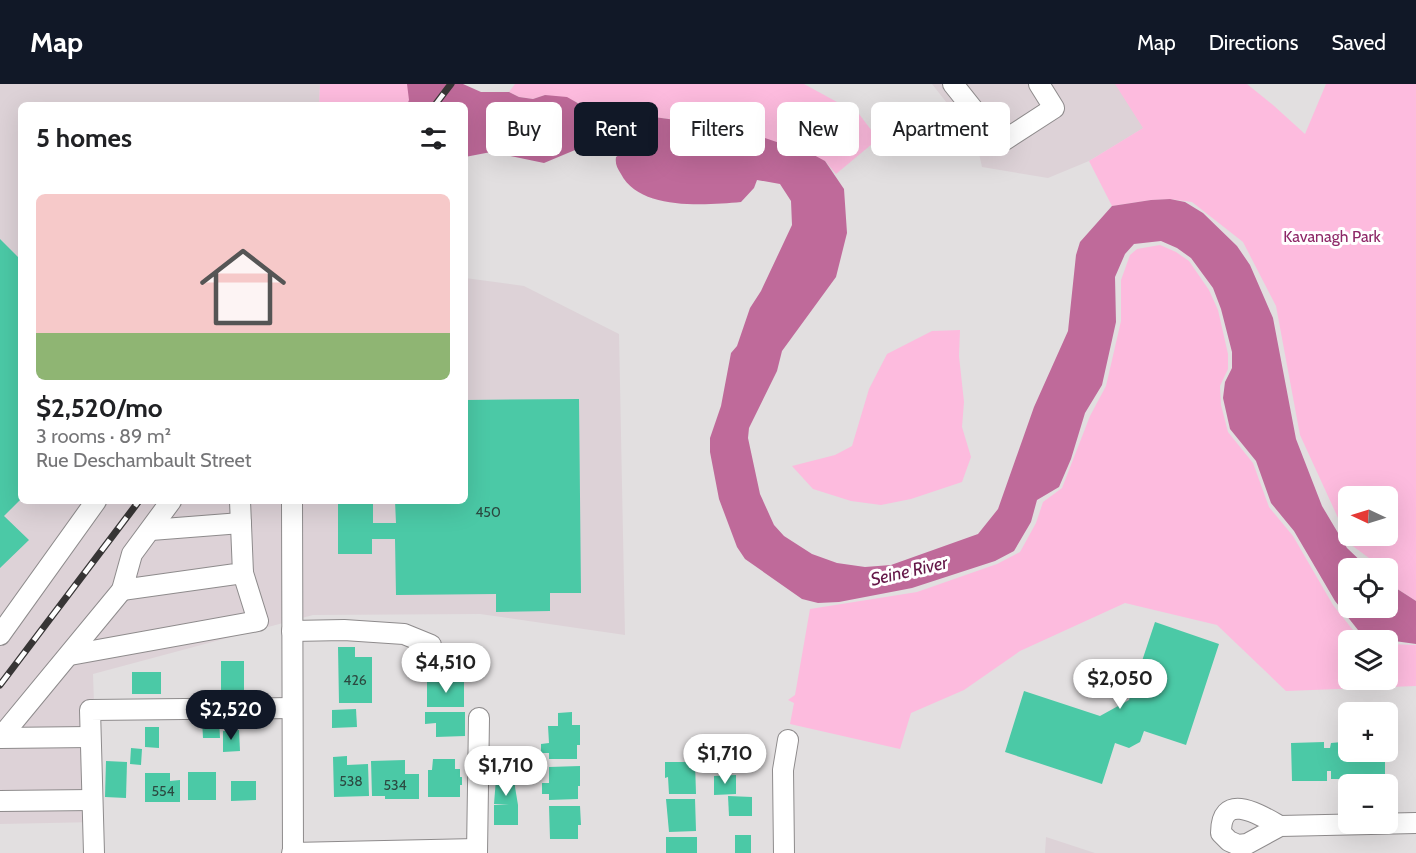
<!DOCTYPE html>
<html lang="en">
<head>
<meta charset="utf-8">
<style>
	body { margin:0; font-family:Cabin,sans-serif; background:#f6f6f6; color:#202124; height:100vh; display:flex; flex-direction:column; font-size:22px; white-space:nowrap }
	* { box-sizing:border-box; margin:0 }
	p { font-size:20px; color:#757577 }
	.icon { flex:none; width:33px; height:33px; fill:none; stroke:currentColor; stroke-width:2; stroke-linecap:round; stroke-linejoin:round }
	.map { position:relative; flex:1; overflow:hidden }
	.side { position:absolute; left:18px; top:18px; width:450px; height:402px; display:flex; flex-direction:column; background:#fff; border-radius:9px; box-shadow:0 6px 24px #0002 }
	.side>* { flex:none }
	.hud { position:absolute; left:486px; top:18px; width:570px; height:54px; display:flex; gap:12px }
	.needle { width:39px; rotate:274deg }
	.fabs { position:absolute; left:1338px; top:402px; display:grid; gap:12px }
	.fabs a { display:grid; place-items:center; width:60px; height:60px; border-radius:9px; background:#fff; box-shadow:0 6px 24px #0002; font-size:30px }
	.price { position:absolute; translate:-50% -51px; padding:0 14px; border-radius:21px; background:#fff; color:#222; font-size:20px; line-height:39px; filter:drop-shadow(0 2px 3px #0008) }
	.price::after { content:''; position:absolute; left:50%; top:36px; width:18px; height:14px; margin-left:-9px; background:inherit; clip-path:polygon(0 0,100% 0,50% 100%) }
	.price.active { background:#111827; color:#fff }
	ul { padding:0; list-style:none }
	li { display:grid; align-content:center; gap:12px; height:318px; padding:0 18px }
	li span { display:grid; place-items:center; height:186px; border-radius:9px; color:#555 }
	li>.icon { margin-inline-start:auto }
	span .icon { width:108px; height:108px; fill:#fffc; stroke-width:1 }
	li b { font-size:26px }
	h2 { display:flex; justify-content:space-between; align-items:center; height:72px; padding:0 18px; font-size:26px }
	.chip { padding:0 21px; border-radius:9px; background:#fff; box-shadow:0 6px 24px #0002; font-size:21px; line-height:54px }
	.chip.active { background:#111827; color:#fff }
	header { display:flex; align-items:center; gap:36px; box-sizing:border-box; height:84px; padding:0 30px; background:#111827; color:#fff }
	header strong { font-size:28px }
	nav { display:flex; gap:33px; margin-inline-start:auto; font-size:21px }
	.map>svg:first-child { display:block }
	.built { fill:#ddd2d7 }
	.green { fill:#fdbbde; fill-rule:evenodd }
	.water { fill:#bf6a9a }
	.building { fill:#4bc9a6 }
	.lines { fill:none; stroke-linecap:round; stroke-linejoin:round }
	.minor-casing { stroke:#8e8b8c; stroke-width:22 }
	.minor { stroke:#fff; stroke-width:20 }
	.rail-casing { stroke:#373535; stroke-width:7 }
	.rail { stroke:#fff; stroke-width:4.5; stroke-dasharray:14; stroke-linecap:butt }
	.labels { text-anchor:middle; stroke-width:6; stroke-linejoin:round; paint-order:stroke }
	.number-label { font-size:14px; fill:#2b4a41 }
	.park-label { font-size:16px; fill:#8e2868; stroke:#fff }
	.water-label { font-size:18px; font-style:italic; fill:#641748; stroke:#fff }
</style>
</head>
<body>
<header>
<strong>Map</strong>
<nav><a>Map</a><a>Directions</a><a>Saved</a></nav>
</header>
<div class="map">
<svg width="1416" height="769" viewBox="0 0 1416 769">
	<rect width="100%" height="100%" fill="#e2dfe0"/>
	<!-- built -->
	<g class="built">
		<polygon points="0,0 320,0 319,21 21,21 21,417 465,417 465,194 524,202 619,250 625,551 480,530 313,531 93,590 98,738 0,740"/>
		<polygon points="932,0 1216,0 1089,77 1048,94 982,83 976,56"/>
		<polygon points="1046,753 1095,769 1045,769"/>
	</g>
	<!-- green -->
	<g class="green">
		<polygon points="320,0 425,0 413,21 319,21"/>
		<polygon points="515,0 804,0 859,30 878,55 836,90 825,77 735,44 639,31 590,26 577,18 545,11 533,15 519,13 509,8"/>
		<path d="M1115 0H1247L1273 21 1305 50 1326 0H1416V517L1388 499V484H1369V474L1350 460 1300 351 1276 222 1243 158 1192 118 1170 115 1151 116 1112 122 1089 77 1143 44ZM1348 412H1388V452H1348Z"/>
		<polygon points="1160,161 1176,168 1189,177 1209,206 1218,226 1228,270 1228,285 1220,302 1221,321 1228,348 1253,379 1269,423 1293,452 1333,521 1357,551 1371,556 1348,556 1348,596 1388,596 1388,560 1416,561 1416,602 1286,607 1217,541 1125,519 1020,567 964,606 911,629 900,665 790,640 794,619 788,616 795,611 810,525 917,508 997,480 1020,468 1036,439 1043,418 1062,404 1090,332 1106,302 1121,237 1121,196 1130,171 1137,165"/>
		<polygon points="960,246 959,272 964,318 962,343 971,373 962,398 911,415 881,421 851,417 813,405 792,382 835,371 852,362 869,305 887,270 932,247"/>
	</g>
	<!-- water -->
	<path class="water" d="M407 0H463L481 8H509L519 13 533 15 545 11 567 13 590 26 639 31 735 44 812 70 825 77 844 105 847 149 836 193 782 267 777 287 749 344 748 354 760 410 774 441 784 452 812 470 837 479 865 483 891 481 978 450 998 425 1034 323 1068 247 1076 171 1080 158 1112 122 1151 116 1170 115 1185 118 1203 129 1237 162 1250 181 1273 234 1296 355 1322 422 1347 464 1368 484H1348V524H1388V499L1416 517V560L1373 554 1358 546 1335 517 1294 447 1271 419 1256 377 1230 345 1223 314 1225 298 1232 284V268L1221 225 1213 204 1191 174 1177 164 1161 157 1134 160 1125 170 1115 193 1116 238 1102 301 1085 329 1071 375 1059 403 1037 416 1031 438 1014 467 995 477 912 504 839 518 818 519 802 515 745 475 737 463 719 415 710 368V354L721 322 731 269 737 262 750 224 761 207 792 141 791 117 780 100 757 96 754 104 741 118C706 121 640 127 621 90 617 84 615 80 616 73L622 69 655 63 587 61 544 79 491 68 465 73V21H407L409 16Z"/>
	<!-- building -->
	<g class="building">
		<polygon points="0,155 21,176 21,415 4,432 29,456 0,484"/>
		<polygon points="579,315 581,509 550,509 550,527 496,528 496,510 396,511 395,455 372,455 372,470 338,470 338,417 373,417 373,439 396,439 395,417 465,417 465,316"/>
		<polygon points="1155,538 1219,560 1186,661 1144,647 1140,658 1129,664 1115,659 1102,700 1005,668 1024,607 1100,632 1129,616"/>
		<polygon points="338,563 355,563 355,573 372,573 372,619 339,619"/>
		<rect x="221" y="577" width="23" height="29"/>
		<rect x="132" y="588" width="29" height="22"/>
		<polygon points="464,596 464,623 427,623 427,597"/>
		<polygon points="356,625 357,643 332,644 332,626"/>
		<polygon points="425,628 465,628 465,652 436,653 436,639 425,640"/>
		<polygon points="572,628 572,641 580,641 580,661 577,661 577,675 549,675 549,669 541,669 541,660 549,659 548,642 558,642 558,629"/>
		<polygon points="202,635 219,635 220,654 203,654"/>
		<polygon points="145,643 159,643 159,664 145,663"/>
		<polygon points="239,646 240,667 223,668 223,647"/>
		<polygon points="1343,650 1348,650 1348,668 1385,668 1385,695 1348,697 1349,695 1331,695 1331,687 1327,687 1327,697 1292,697 1291,659 1324,658 1324,664 1330,664 1331,659 1342,658"/>
		<rect x="495" y="663" width="21" height="16"/>
		<polygon points="131,664 142,665 141,681 130,680"/>
		<polygon points="347,672 347,681 368,680 369,712 334,713 333,673"/>
		<polygon points="433,675 455,675 455,685 460,685 460,693 462,693 462,701 460,701 460,713 428,713 428,686 432,686"/>
		<polygon points="405,676 405,690 419,690 419,715 385,715 385,712 372,712 371,677"/>
		<polygon points="106,677 127,678 126,714 105,713"/>
		<polygon points="665,678 695,678 696,710 669,710 668,693 665,694"/>
		<polygon points="497,682 516,682 515,703 518,721 518,741 494,741 494,721 509,721 494,720"/>
		<polygon points="580,682 580,702 578,702 578,715 549,716 549,710 542,710 542,699 549,699 549,683"/>
		<rect x="188" y="688" width="28" height="28"/>
		<polygon points="145,689 170,689 170,697 180,696 180,718 145,718"/>
		<polygon points="736,691 736,710 714,711 714,692"/>
		<polygon points="231,697 256,697 256,716 231,717"/>
		<polygon points="728,712 752,713 752,732 729,732"/>
		<polygon points="666,715 695,715 696,747 669,748"/>
		<polygon points="549,722 580,722 581,741 578,741 578,755 550,755"/>
		<rect x="735" y="751" width="16" height="18"/>
		<rect x="666" y="753" width="31" height="16"/>
	</g>
	<g class="lines">
		<defs>
			<g id="minor">
				<polyline points="953,0 1000,59 1054,24 1039,0"/>
				<polyline points="171,417 132,470 122,506 243,489 240,417"/>
				<polyline points="292,417 293,769"/>
				<polyline points="151,446 241,439"/>
				<polyline points="292,547 344,546 404,550 431,561"/>
				<polyline points="0,551 96,417"/>
				<polyline points="70,571 258,537 243,489"/>
				<polyline points="0,654 122,506"/>
				<polyline points="0,654 90,653"/>
				<polyline points="0,717 92,716"/>
				<path d="M1280 742C1260 731 1221 706 1221 749L1229 757 1238 761 1247 760 1280 742 1416 739"/>
				<polyline points="94,769 90,626 292,624"/>
				<polyline points="292,769 477,765"/>
				<polyline points="477,769 479,634"/>
				<polyline points="784,769 783,686 788,656"/>
			</g>
		</defs>
		<!-- minor casing -->
		<use href="#minor" class="minor-casing"/>
		<!-- minor -->
		<use href="#minor" class="minor"/>
		<defs>
			<g id="rail">
				<polyline points="435,21 451,0"/>
				<polyline points="0,601 139,417"/>
			</g>
		</defs>
		<!-- rail casing -->
		<use href="#rail" class="rail-casing"/>
		<!-- rail -->
		<use href="#rail" class="rail"/>
	</g>
	<g class="labels">
		<!-- number labels -->
		<g class="number-label">
			<text x="488" y="433">450</text>
			<text x="355" y="601">426</text>
			<text x="351" y="702">538</text>
			<text x="395" y="706">534</text>
			<text x="163" y="712">554</text>
		</g>
		<!-- park labels -->
		<g class="park-label">
			<text x="1332" y="158">Kavanagh Park</text>
		</g>
		<!-- water labels -->
		<g class="water-label">
			<text transform="translate(909 487) rotate(-13)" y="6">Seine River</text>
		</g>
	</g>
</svg>
<div class="fabs">
<a><svg class="needle" viewBox="-14 -14 28 28"><path d="M0-13l5 13h-10z" fill="#e53935"/><path d="M0 13l5-13h-10z" fill="#757577"/></svg></a>
<a><svg class="icon" aria-label="locate" viewBox="0 0 24 24"><circle cx="12" cy="12" r="6"/><path d="M12 2v4M12 18v4M2 12h4M18 12h4"/></svg></a>
<a><svg class="icon" aria-label="layers" viewBox="0 0 24 24"><path d="M12 4l9 5-9 5-9-5zM3 14l9 5 9-5"/></svg></a>
<a>+</a>
<a>−</a>
</div>
<b class="price" style="left:446px;top:610px">$4,510</b>
<b class="price" style="left:1120px;top:626px">$2,050</b>
<b class="price active" style="left:231px;top:657px">$2,520</b>
<b class="price" style="left:725px;top:701px">$1,710</b>
<b class="price" style="left:506px;top:713px">$1,710</b>
<div class="hud">
<a class="chip">Buy</a>
<a class="chip active">Rent</a>
<a class="chip">Filters</a>
<a class="chip">New</a>
<a class="chip">Apartment</a>
</div>
<section class="side">
<h2>5 homes<svg class="icon" aria-label="filters" viewBox="0 0 24 24"><path d="M4 7h16M4 17h16"/><circle cx="9" cy="7" r="2"/><circle cx="15" cy="17" r="2"/></svg></h2>
<ul>
<li><span style="background:linear-gradient(#f6c9c9 75%,#8fb573 0)"><svg class="icon" aria-label="home" viewBox="0 0 24 24"><path d="M3 11l9-7 9 7M6 9v11h12V9"/></svg></span><div><b>$2,520/mo</b><p>3 rooms · 89 m²</p><p>Rue Deschambault Street</p></div></li>
</ul>
</section>
</div>
</body>
</html>
